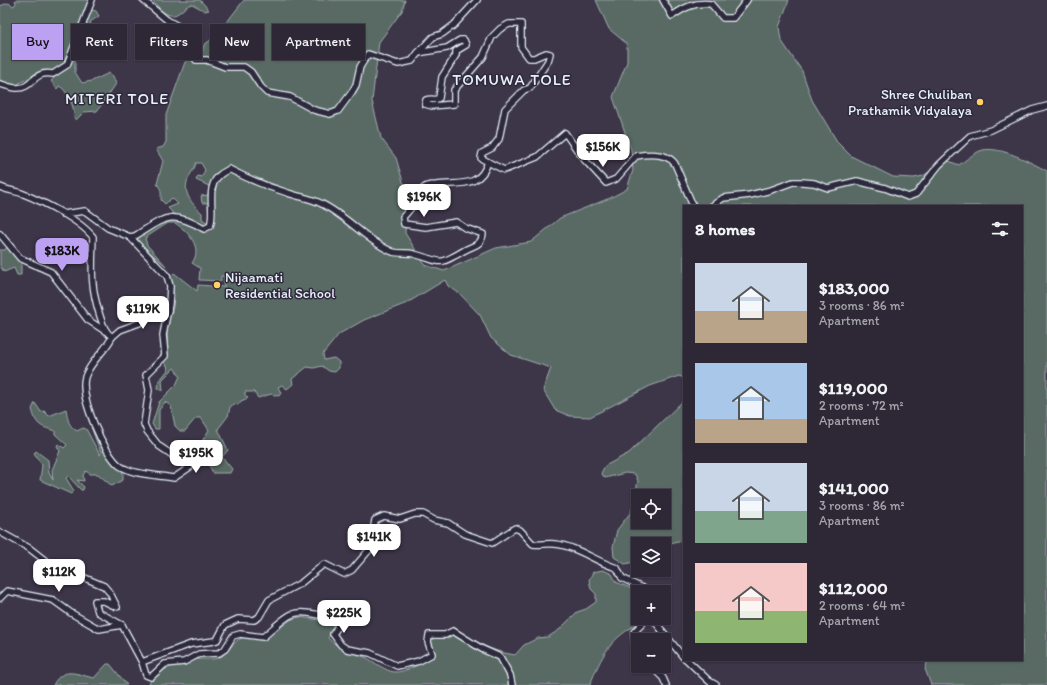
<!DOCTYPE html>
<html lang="en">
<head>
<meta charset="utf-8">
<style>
	body { margin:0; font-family:Itim,sans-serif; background:#3a3442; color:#f1f3f6; height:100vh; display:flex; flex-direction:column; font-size:15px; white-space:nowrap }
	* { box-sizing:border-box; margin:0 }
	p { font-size:13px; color:#a7a6ad }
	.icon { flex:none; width:22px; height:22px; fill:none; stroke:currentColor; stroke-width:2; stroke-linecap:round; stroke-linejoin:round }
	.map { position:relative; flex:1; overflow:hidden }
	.details { position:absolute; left:683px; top:205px; width:340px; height:456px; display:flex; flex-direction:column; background:#2e2836; border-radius:0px; box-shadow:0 1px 3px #0004,0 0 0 1px #494451 }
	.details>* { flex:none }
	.guide { position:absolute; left:12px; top:24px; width:380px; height:36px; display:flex; gap:8px }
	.fabs { position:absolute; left:631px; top:489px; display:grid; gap:8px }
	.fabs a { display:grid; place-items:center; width:40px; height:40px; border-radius:0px; background:#2e2836; box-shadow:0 1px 3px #0004,0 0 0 1px #494451; font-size:20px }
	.price { position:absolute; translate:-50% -34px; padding:0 9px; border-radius:8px; background:#fff; color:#222; font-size:13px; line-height:26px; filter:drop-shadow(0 1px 2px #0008) }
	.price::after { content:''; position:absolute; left:50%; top:24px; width:12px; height:9px; margin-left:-6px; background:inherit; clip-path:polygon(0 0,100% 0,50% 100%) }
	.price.on { background:#bca0f2; color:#111 }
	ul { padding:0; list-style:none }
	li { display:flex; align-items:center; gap:12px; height:100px; padding:0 12px }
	li span { display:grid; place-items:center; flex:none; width:112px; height:80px; border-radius:0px; color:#555 }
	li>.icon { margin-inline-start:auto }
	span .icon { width:48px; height:48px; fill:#fffc; stroke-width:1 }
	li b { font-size:17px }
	h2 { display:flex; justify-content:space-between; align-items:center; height:48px; padding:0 12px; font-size:17px }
	.chip { padding:0 14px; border-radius:0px; background:#2e2836; box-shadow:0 1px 3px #0004,0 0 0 1px #494451; font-size:14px; line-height:36px }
	.chip.on { background:#bca0f2; color:#111 }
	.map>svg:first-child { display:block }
	.green { fill:#586a63; stroke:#a0aeae; fill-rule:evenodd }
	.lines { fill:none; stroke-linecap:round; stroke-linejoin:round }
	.minor-casing { stroke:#e8f1f8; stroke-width:8 }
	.minor { stroke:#2f2a3d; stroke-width:5.5 }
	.poi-dot { fill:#ffd166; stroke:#2f2a3d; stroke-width:1.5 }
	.labels { text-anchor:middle; stroke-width:3; stroke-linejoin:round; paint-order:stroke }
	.poi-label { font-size:14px; fill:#e8f1f8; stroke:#2f2a3d; text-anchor:end }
	.quarter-label { font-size:16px; letter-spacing:1px; fill:#e8f1f8; stroke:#2f2a3d }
</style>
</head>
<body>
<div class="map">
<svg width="1047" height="685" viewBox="0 0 1047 685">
	<rect width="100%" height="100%" fill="#3d3548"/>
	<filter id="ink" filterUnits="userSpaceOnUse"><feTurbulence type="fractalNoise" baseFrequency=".025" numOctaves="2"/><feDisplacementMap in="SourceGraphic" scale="8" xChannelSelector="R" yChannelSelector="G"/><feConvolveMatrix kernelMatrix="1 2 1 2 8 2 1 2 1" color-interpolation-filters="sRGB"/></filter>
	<g filter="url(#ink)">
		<!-- green -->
		<g class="green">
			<polygon points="15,0 91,0 64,65 54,71 43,70 16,85 0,82 0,6 8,3 14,6 16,3"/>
			<path d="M152 0H200L209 10 205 11 192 4C187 5 185 8 181 11 169 22 160 9 152 0Z"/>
			<path d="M244 0H405L402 11 379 42 372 101 381 138 396 158 407 195 405 233 425 265 444 271 496 248 531 242 560 218 610 198 627 189 633 170 631 150 613 97 627 62V44L609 29 596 0H789L779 27 781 40 802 71 812 100 838 143 851 156 893 177 914 178 923 176 946 160 959 165C966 160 975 152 983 150 1001 146 1032 163 1047 171V685H931L925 669 928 660H1022V206H684V378L679 376 650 386 590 417 570 416 555 410 543 390 551 368 511 355 491 338 480 315 459 293 448 286 445 280 407 303 364 320 339 334 323 354 324 360 334 358 339 362V368L335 372 329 371 322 366 314 368 307 367 292 379 293 384 287 389 282 385 278 387 281 393 279 396 271 394 258 398 254 392H245V395L248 398 241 401 238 405 234 404 230 407 228 416 218 429 228 450 222 457 232 469 230 473H213L207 461 197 454 199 446 209 430 201 418H196L185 431H180L175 426 171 406 165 402 159 410V429H155L152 424 159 402 176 385 180 376 174 368 162 380 163 391 158 388 159 381 168 370 167 365 163 362 168 354 167 330 173 307 174 295 172 285 162 267 172 275 174 273 197 291 198 285 224 287V276H221V281L199 280 200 268 192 263C203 248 189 232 175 223H168L145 238 147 245 167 267 147 250 137 240 140 234 173 217 172 212 168 208 178 204 172 198 165 204 161 200C161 194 162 189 157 184L163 161 156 149 163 147 166 142V115L185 62 189 60 219 67 201 57 204 45 216 36ZM196 163H201L205 170 202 177 198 176 196 180 209 186 208 195 201 196 202 203H208L209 222 208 223 202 219V213C192 204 181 192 189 177 191 172 195 169 196 163Z"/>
			<path d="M92 10 96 11 99 16 90 22 96 36 92 47 75 59V72L82 83 92 81 109 73 113 76 116 84 97 111 84 112 76 120 74 118C76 110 67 89 59 86L57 89 51 81 63 69 89 12Z"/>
			<polygon points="4,242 21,259 21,275 17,275 14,268 4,272 0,266 0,250 5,250 7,247"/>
			<path d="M684 400V542L677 541 664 545 638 544V561L625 564 614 557 613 547 617 530 631 512 635 496 638 481 635 474 625 473 605 478 601 473 605 466 629 453ZM638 496H664V522H638Z"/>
			<path d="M35 403 41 412 44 411 49 416 66 409C68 418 67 425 77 431L83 428 86 429 100 455 101 453 91 427 93 426 99 444 123 470V480L112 486 98 474H90L86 471 83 475 84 481 77 480 84 487 83 490H81L68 476 66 478 74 491 71 494 40 480 42 465 34 453 36 451 48 460 49 473 53 480 52 470 60 451 57 446 58 444 64 448 67 445 55 434V431C39 426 36 425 32 409Z"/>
			<path d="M603 570 612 574 616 582 630 588 636 594 635 612 640 623C611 637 601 656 590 685H148C158 668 183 661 201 659 209 659 216 660 222 656 231 650 234 638 246 637 252 637 258 641 264 640L290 620 299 617 333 622V631L328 638C339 650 353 652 367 658 374 662 386 671 394 672 405 673 425 661 435 656L431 640 435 637 449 639 447 630 453 627C474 641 489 651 515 655L524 645 538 638 548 637 559 630 577 612 586 609 596 602V594L591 589 589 580 593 572Z"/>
			<path d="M107 664H110L127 685H53C64 665 78 675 94 678Z"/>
		</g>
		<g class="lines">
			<defs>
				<g id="minor">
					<polyline points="143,0 167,20 188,32 196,60 207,60 225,67 244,67 251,72 261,87 267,93 290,97 314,110 330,114 338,111 352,92 356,85 360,67 368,54 398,64 412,61 418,53"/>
					<path d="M663 0 672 16C685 7 695 2 711 4L723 18H733L747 0"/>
					<path d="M0 84C5 85 11 88 16 88 34 89 32 70 53 74L67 65 92 0"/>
					<path d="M488 162 504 170 507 169 537 157 565 133 582 157 606 183 616 179 636 156C648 154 667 152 675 164L693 206"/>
					<path d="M0 187C7 190 14 191 21 193 42 201 80 220 93 237 92 269 90 285 100 316 103 325 105 332 112 337 105 352 91 360 85 377 79 397 104 454 120 466 134 475 158 475 174 478L190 467 159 446 147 431 144 424 149 390 146 375 165 356 163 335 169 304 170 286 167 276 130 237 108 228 85 211 63 214"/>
					<polyline points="712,206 723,198 750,195 771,190 793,182 802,182 814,183 828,188 857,181 885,188 908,197 916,194 939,165 970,136 991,130 1032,110 1047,106"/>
					<polyline points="0,234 20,258 51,272 88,320 105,331"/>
					<path d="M130 237 135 236C164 218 171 209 204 229L210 226C216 209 204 187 221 174 223 172 227 171 229 169 248 179 268 187 288 193 299 197 310 198 320 203 346 215 368 242 393 252 400 254 408 252 414 254 444 262 436 267 465 250 474 245 481 246 483 234L465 228 456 222 426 227 404 224 403 217C406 214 410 209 413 205 416 198 418 192 424 188 427 185 433 185 436 185 458 182 480 189 488 162L481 158 482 153 492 148 499 139 505 109 524 90 530 88 548 61 550 54 546 53 534 58H529L521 47V24H509L500 29 492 37 483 57 454 90V104L432 106 425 104 426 100C431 98 435 101 439 98L442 77 456 55V51L466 45 464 40H460L447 48 418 53 433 37 442 34 454 25 477 0"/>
					<polyline points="112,337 120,330 139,323 146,315 154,312 168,310"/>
					<path d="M0 532 29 548 47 562 104 586 110 593 117 607 104 601H95L98 612 122 625 142 662 191 644 214 641 217 640 225 625 238 619 254 620 259 617 269 600 301 583 324 564 344 574 352 570 370 549 375 520 384 516 400 519 415 514H423L434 520 448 523 465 534 492 543 515 528 520 530 533 544C540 545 548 543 555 544 577 546 596 562 617 568L622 578 644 589 646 592"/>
					<polyline points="0,598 7,591 53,600 71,613 99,629 122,625"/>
					<polyline points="652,618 684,658"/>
					<polyline points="638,650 635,645 634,632 643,623 644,618"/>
					<polyline points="687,660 709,681 716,685"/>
					<path d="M142 662 146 675 151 677 165 664 184 662 199 654 219 653 225 649 233 636 240 634 263 637C271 631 285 616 293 614 303 610 329 616 338 622L337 628 333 634 341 645 347 649 370 653 397 666 419 661 432 654 428 642 429 635H445L453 631 482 649 500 657 510 675 512 685"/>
					<polyline points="651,666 663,678 666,685"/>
				</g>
			</defs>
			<!-- minor casing -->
			<use href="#minor" class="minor-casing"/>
			<!-- minor -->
			<use href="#minor" class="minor"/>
		</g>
	</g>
	<!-- markers -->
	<g class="poi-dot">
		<circle cx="980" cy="102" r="4"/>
		<circle cx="217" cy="285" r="4"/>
	</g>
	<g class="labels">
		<!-- poi labels -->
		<g class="poi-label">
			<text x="972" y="99">Shree Chuliban<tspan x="972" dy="16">Prathamik Vidyalaya</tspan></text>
			<text x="225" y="282" text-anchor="start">Nijaamati<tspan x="225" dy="16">Residential School</tspan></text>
		</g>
		<!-- quarter labels -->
		<g class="quarter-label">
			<text x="512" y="85">TOMUWA TOLE</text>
			<text x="117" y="104">MITERI TOLE</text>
		</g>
	</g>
</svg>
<div class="fabs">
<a><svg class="icon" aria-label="locate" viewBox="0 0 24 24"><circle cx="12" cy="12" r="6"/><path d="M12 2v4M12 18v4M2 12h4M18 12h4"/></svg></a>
<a><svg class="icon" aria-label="layers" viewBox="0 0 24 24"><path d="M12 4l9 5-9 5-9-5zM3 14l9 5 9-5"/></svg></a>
<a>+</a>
<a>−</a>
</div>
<b class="price" style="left:603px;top:168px">$156K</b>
<b class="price" style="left:424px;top:218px">$196K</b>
<b class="price on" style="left:62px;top:272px">$183K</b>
<b class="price" style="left:143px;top:330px">$119K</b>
<b class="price" style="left:196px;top:474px">$195K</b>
<b class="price" style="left:374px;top:558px">$141K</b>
<b class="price" style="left:59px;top:593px">$112K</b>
<b class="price" style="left:344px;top:634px">$225K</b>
<div class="guide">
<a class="chip on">Buy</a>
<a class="chip">Rent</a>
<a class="chip">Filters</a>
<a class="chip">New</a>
<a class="chip">Apartment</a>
</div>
<section class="details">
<h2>8 homes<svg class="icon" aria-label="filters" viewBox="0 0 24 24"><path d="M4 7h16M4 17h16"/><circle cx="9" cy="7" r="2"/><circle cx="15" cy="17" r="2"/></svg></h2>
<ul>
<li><span style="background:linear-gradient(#c9d6e8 60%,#b9a48a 0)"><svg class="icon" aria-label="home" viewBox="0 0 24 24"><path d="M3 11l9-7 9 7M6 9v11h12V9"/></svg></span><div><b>$183,000</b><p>3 rooms · 86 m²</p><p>Apartment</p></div></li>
<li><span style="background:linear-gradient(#a9c7e8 70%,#b9a48a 0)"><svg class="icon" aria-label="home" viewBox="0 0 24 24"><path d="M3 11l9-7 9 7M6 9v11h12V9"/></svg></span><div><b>$119,000</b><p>2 rooms · 72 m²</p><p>Apartment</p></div></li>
<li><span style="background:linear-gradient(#c9d6e8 60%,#7fa58c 0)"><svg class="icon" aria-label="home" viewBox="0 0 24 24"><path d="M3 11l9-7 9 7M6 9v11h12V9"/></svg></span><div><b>$141,000</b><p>3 rooms · 86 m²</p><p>Apartment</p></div></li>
<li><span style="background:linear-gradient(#f6c9c9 60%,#8fb573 0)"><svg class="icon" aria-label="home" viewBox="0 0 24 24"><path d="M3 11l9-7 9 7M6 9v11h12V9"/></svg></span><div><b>$112,000</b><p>2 rooms · 64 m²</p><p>Apartment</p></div></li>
</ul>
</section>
</div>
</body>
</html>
